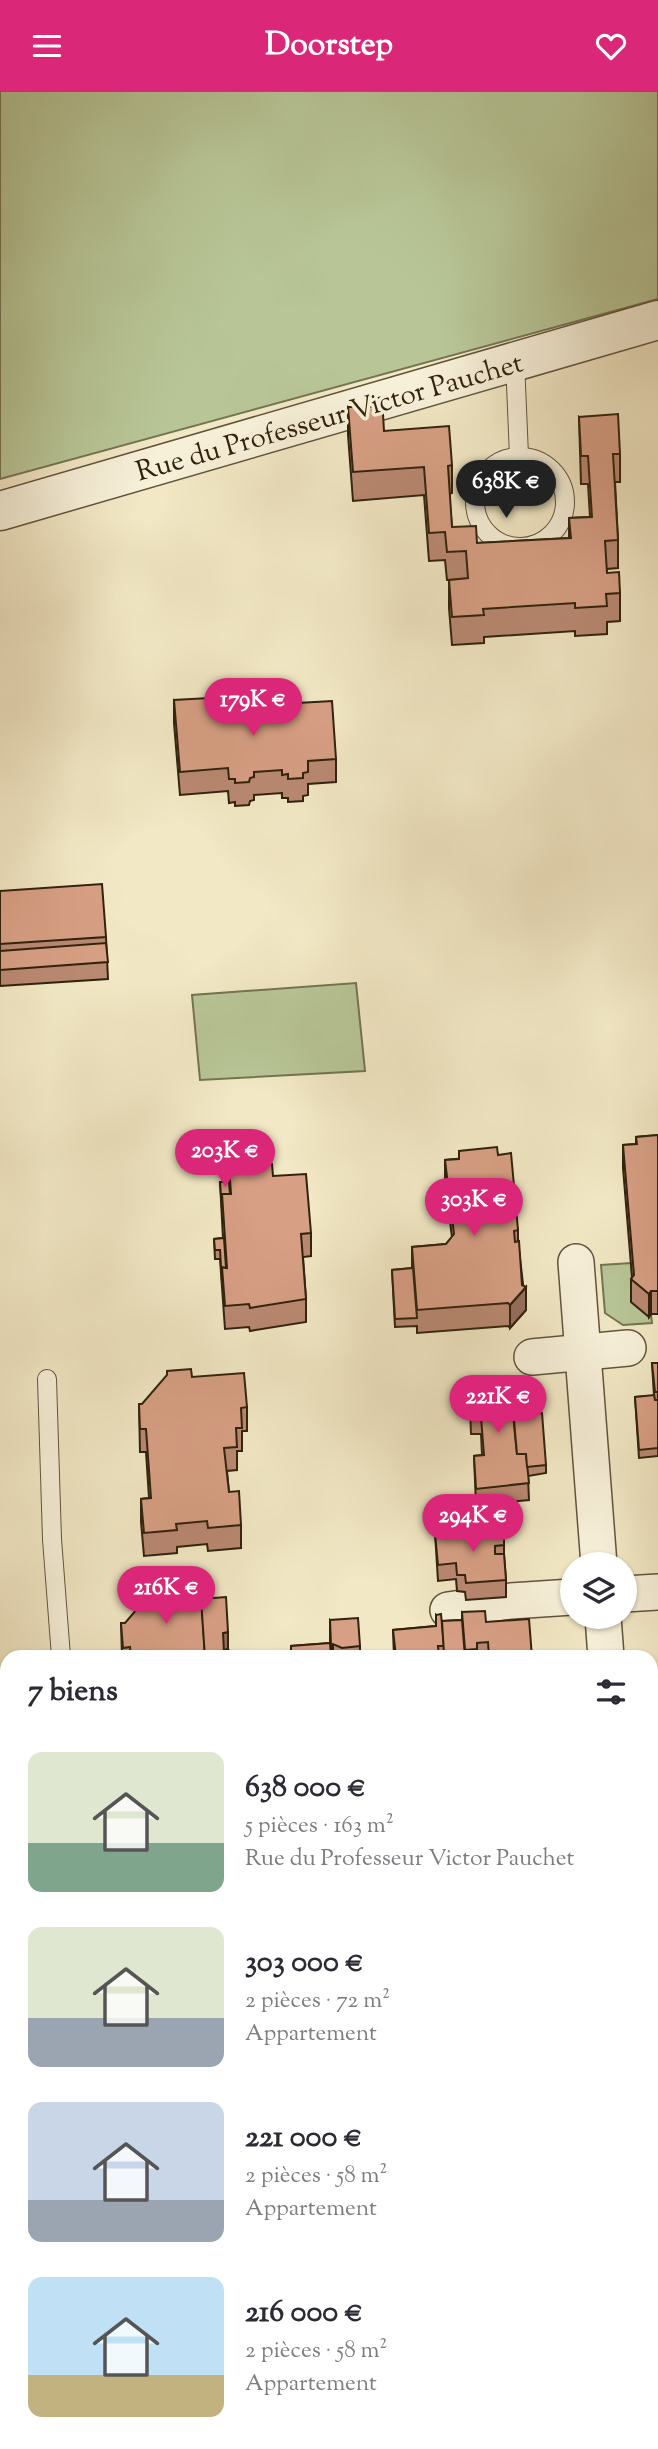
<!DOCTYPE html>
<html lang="fr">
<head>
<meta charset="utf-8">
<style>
	body { margin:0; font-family:"Sorts Mill Goudy",serif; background:#f7f7f7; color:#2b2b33; height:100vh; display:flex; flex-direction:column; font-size:26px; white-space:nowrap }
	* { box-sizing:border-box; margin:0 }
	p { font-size:23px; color:#7c7c81 }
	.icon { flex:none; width:38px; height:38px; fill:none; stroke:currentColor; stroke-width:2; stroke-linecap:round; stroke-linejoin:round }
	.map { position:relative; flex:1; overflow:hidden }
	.details { position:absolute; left:0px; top:1559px; width:658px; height:800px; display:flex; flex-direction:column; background:#fff; border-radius:21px 21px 0 0; box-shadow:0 2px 5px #0004 }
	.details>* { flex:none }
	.controls { position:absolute; left:560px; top:1461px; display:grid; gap:14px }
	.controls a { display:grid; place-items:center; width:77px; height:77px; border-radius:50%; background:#fff; box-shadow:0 2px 5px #0004; font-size:35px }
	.price { position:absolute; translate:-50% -60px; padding:0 16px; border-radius:24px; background:#db2777; color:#fff; font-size:23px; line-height:46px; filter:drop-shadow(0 2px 4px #0008) }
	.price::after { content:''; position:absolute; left:50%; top:42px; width:21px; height:16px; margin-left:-10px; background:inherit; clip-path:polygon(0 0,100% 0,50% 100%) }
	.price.on { background:#222; color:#fff }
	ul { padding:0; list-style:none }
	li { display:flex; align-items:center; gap:21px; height:175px; padding:0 28px }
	li span { display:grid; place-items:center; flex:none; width:196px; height:140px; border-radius:14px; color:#555 }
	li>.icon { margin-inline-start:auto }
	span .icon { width:84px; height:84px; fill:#fffc; stroke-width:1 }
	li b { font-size:30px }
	h2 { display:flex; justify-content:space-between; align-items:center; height:84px; padding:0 28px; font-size:30px }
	header { display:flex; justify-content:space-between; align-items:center; height:91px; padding:0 28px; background:#db2777; color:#fff; font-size:32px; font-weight:700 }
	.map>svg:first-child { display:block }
	.green { fill:#b8c697; stroke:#747452; stroke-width:2 }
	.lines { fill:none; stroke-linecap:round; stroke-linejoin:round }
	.service-casing { stroke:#61543b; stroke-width:20 }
	.minor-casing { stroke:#61543b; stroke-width:38 }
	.tertiary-casing { stroke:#61543b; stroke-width:41 }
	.service { stroke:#f7f0d9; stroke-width:18 }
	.minor { stroke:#f7f0d9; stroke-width:35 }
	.tertiary { stroke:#f7f0d9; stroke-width:38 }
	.wall { fill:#b98972; stroke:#31220d; stroke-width:2 }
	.shaded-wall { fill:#966f5c; stroke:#31220d; stroke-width:2 }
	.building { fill:#d79f84; stroke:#31220d; stroke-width:2 }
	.labels { text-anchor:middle; stroke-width:7; stroke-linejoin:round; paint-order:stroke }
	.street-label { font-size:28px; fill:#31220d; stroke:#f7f0d9 }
</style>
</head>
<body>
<header><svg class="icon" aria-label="menu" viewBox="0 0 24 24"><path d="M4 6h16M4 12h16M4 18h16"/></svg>Doorstep<svg class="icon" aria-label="heart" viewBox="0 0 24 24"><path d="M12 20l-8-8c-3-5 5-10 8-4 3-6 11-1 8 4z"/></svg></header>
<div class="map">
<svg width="658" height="2358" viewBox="0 0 658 2358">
	<rect width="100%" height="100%" fill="#f2e8c5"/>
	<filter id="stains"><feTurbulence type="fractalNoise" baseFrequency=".00286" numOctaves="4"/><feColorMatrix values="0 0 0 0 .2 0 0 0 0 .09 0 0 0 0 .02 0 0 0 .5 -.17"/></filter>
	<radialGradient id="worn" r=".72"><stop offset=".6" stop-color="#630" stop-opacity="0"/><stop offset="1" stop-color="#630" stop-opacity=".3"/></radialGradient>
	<!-- green -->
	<g class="green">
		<polygon points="0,0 658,0 658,208 0,388"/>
		<polygon points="356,892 365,980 200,989 192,904"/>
		<polygon points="631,1172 634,1207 649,1226 651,1223 652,1232 623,1234 605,1222 601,1174"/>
	</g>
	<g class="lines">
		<defs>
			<g id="service">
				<polyline points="515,270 519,365"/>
				<circle cx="520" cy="411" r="45"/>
				<polyline points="47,1288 52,1448 61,1566"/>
			</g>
			<g id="minor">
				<polyline points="576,1171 599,1474"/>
				<polyline points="532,1266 628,1257"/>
				<polyline points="625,1503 658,1501"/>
				<polyline points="448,1519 511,1510 572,1506"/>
				<polyline points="603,1526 606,1566"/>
				<polyline points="651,1668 658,1667"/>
				<polyline points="0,1786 7,1785"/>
				<polyline points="651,2216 658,2202"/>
				<polyline points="580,2358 583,2352"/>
			</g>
			<g id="tertiary">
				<polyline points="0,420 658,229"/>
				<polyline points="0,2119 7,2120"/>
				<polyline points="651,2186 658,2187"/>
			</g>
		</defs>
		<!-- service casing -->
		<use href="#service" class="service-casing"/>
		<!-- minor casing -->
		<use href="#minor" class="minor-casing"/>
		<!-- tertiary casing -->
		<use href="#tertiary" class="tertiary-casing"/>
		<!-- service -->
		<use href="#service" class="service"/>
		<!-- minor -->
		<use href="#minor" class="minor"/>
		<!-- tertiary -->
		<use href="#tertiary" class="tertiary"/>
	</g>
	<!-- wall -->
	<g class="wall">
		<polygon points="348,316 384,340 452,374 452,402 449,403 452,436 477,452 569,447 569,427 590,426 588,393 581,393 579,326 620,363 620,391 615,391 618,449 618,477 607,478 607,482 620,502 620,530 607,531 607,543 575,545 575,540 484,546 484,552 452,554 449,517 449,489 447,489 445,469 429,470 424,404 353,410 348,344"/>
		<polygon points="174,609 229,630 246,629 246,623 336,668 336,691 308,693 308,704 303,705 303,710 288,711 288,707 282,707 282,702 254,704 254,709 250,710 249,714 235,715 235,711 229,712 228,700 180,704 174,632"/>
		<polygon points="0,800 106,846 108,888 0,895"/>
		<polygon points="658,1044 658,1223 651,1223 649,1226 631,1211 631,1188 632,1186 623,1077 623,1054 636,1053 636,1046"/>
		<polygon points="498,1064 518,1139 518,1150 526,1219 510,1237 508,1235 417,1242 417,1235 395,1236 392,1179 412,1177 412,1156 446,1153 452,1146 445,1092 445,1069"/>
		<polygon points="229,1076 273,1085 311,1142 311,1165 303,1166 306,1208 306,1231 250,1240 249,1236 225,1238 220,1168 215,1168 214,1148 223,1147 220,1091 229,1091"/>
		<polygon points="652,1272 658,1272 658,1365 639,1367 635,1306 654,1305"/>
		<polygon points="192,1286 247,1316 247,1340 242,1340 242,1360 237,1360 237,1379 227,1380 229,1401 241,1434 241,1457 208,1460 207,1453 177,1456 177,1462 144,1465 141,1431 141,1408 149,1407 146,1361 140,1361 139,1313 142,1313"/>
		<polygon points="520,1290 523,1323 546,1374 546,1382 528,1385 529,1409 476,1414 474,1365 482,1364 481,1343 471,1343 469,1292 478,1295"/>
		<polygon points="504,1436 504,1463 506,1489 506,1506 466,1509 465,1501 457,1500 456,1488 438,1490 435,1442"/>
		<polygon points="176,1504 201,1508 228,1558 224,1558 224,1566 122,1566 121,1532 125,1532"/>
		<polygon points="462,1521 486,1531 532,1566 394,1566 393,1539 436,1535 436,1524 442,1530 462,1529"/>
		<polygon points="330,1529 360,1555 360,1566 291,1566 291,1555 330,1552"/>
		<polygon points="651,1690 658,1711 658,1740 651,1741"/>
		<polygon points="658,1832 658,1867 651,1864 651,1846"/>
		<polygon points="658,1915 658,1952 651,1949 651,1930"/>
		<polygon points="0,2182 7,2184 7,2232 0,2231"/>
		<polygon points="83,2352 106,2352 106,2354"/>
		<polygon points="522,2352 564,2352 561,2358 526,2358 522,2356"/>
	</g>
	<!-- shaded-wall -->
	<g class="shaded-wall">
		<polygon points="526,1196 526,1219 510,1237 510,1214"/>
		<polygon points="651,1200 651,1223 649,1226 649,1203"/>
		<polygon points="228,1541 228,1558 223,1559 223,1542"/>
		<polygon points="333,1553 333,1566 331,1566 331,1554"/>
		<polygon points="556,2352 564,2352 561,2358 554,2358"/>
	</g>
	<!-- building -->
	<g class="building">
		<polygon points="382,306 384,340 449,335 452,374 448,375 452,436 476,435 477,452 571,447 569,427 592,426 588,365 581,365 579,326 618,323 620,363 613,363 618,449 605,450 607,482 619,481 620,502 606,503 607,515 575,517 575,512 483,518 484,524 452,526 449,489 468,487 466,460 447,461 445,441 429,442 424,376 353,381 348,316 371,316 370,309"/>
		<polygon points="227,606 229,630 247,629 246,623 281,620 280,613 332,610 336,668 308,670 308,681 303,682 303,687 288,688 288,683 282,684 282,679 254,681 254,686 250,687 249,691 235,692 235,688 229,688 228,677 180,681 174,609"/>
		<polygon points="102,793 106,846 0,853 0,800"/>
		<polygon points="106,852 108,871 0,879 0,860"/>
		<polygon points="658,1044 658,1200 651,1200 649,1203 631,1188 634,1184 623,1054 637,1053 636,1046"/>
		<polygon points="497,1056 498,1064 511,1062 518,1139 514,1140 515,1151 519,1150 522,1194 526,1196 510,1214 508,1212 417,1219 412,1156 446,1153 454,1143 445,1069 459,1068 459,1060"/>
		<polygon points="272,1073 273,1085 306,1083 311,1142 301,1143 306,1208 250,1217 249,1213 225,1215 222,1176 227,1177 222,1103 231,1103 229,1076"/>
		<polygon points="220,1091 229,1091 230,1103 222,1103 222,1118"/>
		<polygon points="224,1147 226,1177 222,1176 222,1191 220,1159 215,1159 214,1148"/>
		<polygon points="413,1177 417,1227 395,1228 392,1179"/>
		<polygon points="652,1272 658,1272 658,1301 655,1301"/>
		<polygon points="191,1278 192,1286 244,1282 247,1316 241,1317 242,1337 236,1337 237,1356 224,1357 229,1401 239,1400 241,1434 208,1437 207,1430 176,1433 177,1439 144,1442 141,1408 151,1407 146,1338 140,1338 139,1313 142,1313 167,1284 167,1280"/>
		<polygon points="520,1290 523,1321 513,1321 515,1344 517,1363 526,1363 529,1392 476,1398 474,1365 484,1364 481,1326 471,1327 469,1292 478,1295"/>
		<polygon points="654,1304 655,1309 658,1309 658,1357 639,1359 635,1306"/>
		<polygon points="542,1322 546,1374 527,1376 526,1363 517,1363 514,1329 523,1329 523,1323"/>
		<polygon points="504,1436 504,1454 495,1455 495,1463 504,1463 506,1489 466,1492 465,1484 457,1484 456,1472 438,1474 435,1442"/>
		<polygon points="174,1496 176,1504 201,1502 205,1566 131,1566 130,1556 123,1557 121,1532 125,1532 151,1502 150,1498"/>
		<polygon points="226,1506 228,1541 223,1542 224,1561 218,1562 218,1566 205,1566 201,1508"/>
		<polygon points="485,1520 486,1531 529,1528 532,1566 489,1566 488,1551 477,1552 477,1558 465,1559 462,1521"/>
		<polygon points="441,1523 444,1555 438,1555 439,1566 396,1566 393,1539 436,1535 436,1524"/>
		<polygon points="358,1527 360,1555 342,1557 333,1553 331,1554 330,1529"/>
		<polygon points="462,1529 465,1566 449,1566 449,1563 444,1563 442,1530"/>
		<polygon points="330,1552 331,1566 291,1566 291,1555"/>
		<polygon points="654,1689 658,1711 658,1723 651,1724 651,1690"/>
		<polygon points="658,1832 658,1851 651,1847"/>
		<polygon points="658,1915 658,1936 651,1932 651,1930"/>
		<polygon points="0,2182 7,2184 7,2215 0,2214"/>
		<polygon points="358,2352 398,2352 397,2358 357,2358"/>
		<rect x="398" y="2352" width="5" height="6"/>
	</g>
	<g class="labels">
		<!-- street labels -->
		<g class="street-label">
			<text transform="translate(329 325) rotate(-16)" y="10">Rue du Professeur Victor Pauchet</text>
		</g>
	</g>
	<rect width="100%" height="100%" filter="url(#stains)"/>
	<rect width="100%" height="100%" fill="url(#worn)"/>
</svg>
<div class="controls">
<a><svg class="icon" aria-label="layers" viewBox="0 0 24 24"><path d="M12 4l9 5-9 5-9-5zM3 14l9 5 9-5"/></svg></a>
</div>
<b class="price on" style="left:506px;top:429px">638K €</b>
<b class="price" style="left:253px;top:647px">179K €</b>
<b class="price" style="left:225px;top:1098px">203K €</b>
<b class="price" style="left:474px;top:1147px">303K €</b>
<b class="price" style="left:498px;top:1344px">221K €</b>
<b class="price" style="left:473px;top:1463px">294K €</b>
<b class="price" style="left:166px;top:1535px">216K €</b>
<section class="details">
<h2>7 biens<svg class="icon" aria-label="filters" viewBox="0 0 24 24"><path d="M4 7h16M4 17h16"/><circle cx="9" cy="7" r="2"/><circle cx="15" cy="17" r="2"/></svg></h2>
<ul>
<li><span style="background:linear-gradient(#dfe7d0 65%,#7fa58c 0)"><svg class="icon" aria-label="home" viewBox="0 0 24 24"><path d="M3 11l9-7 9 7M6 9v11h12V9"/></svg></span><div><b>638 000 €</b><p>5 pièces · 163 m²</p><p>Rue du Professeur Victor Pauchet</p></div></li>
<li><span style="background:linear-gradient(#dfe7d0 65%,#9aa5b1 0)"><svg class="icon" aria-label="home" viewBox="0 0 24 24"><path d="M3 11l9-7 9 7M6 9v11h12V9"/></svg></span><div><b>303 000 €</b><p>2 pièces · 72 m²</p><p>Appartement</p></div></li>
<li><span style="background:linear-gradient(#c9d6e8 70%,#9aa5b1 0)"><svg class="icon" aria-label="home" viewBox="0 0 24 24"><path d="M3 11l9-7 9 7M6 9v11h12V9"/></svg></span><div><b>221 000 €</b><p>2 pièces · 58 m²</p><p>Appartement</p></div></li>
<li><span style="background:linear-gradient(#bfe0f5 70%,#c2b280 0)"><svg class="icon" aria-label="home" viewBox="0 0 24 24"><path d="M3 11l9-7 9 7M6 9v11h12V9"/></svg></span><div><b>216 000 €</b><p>2 pièces · 58 m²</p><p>Appartement</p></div></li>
</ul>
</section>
</div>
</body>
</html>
